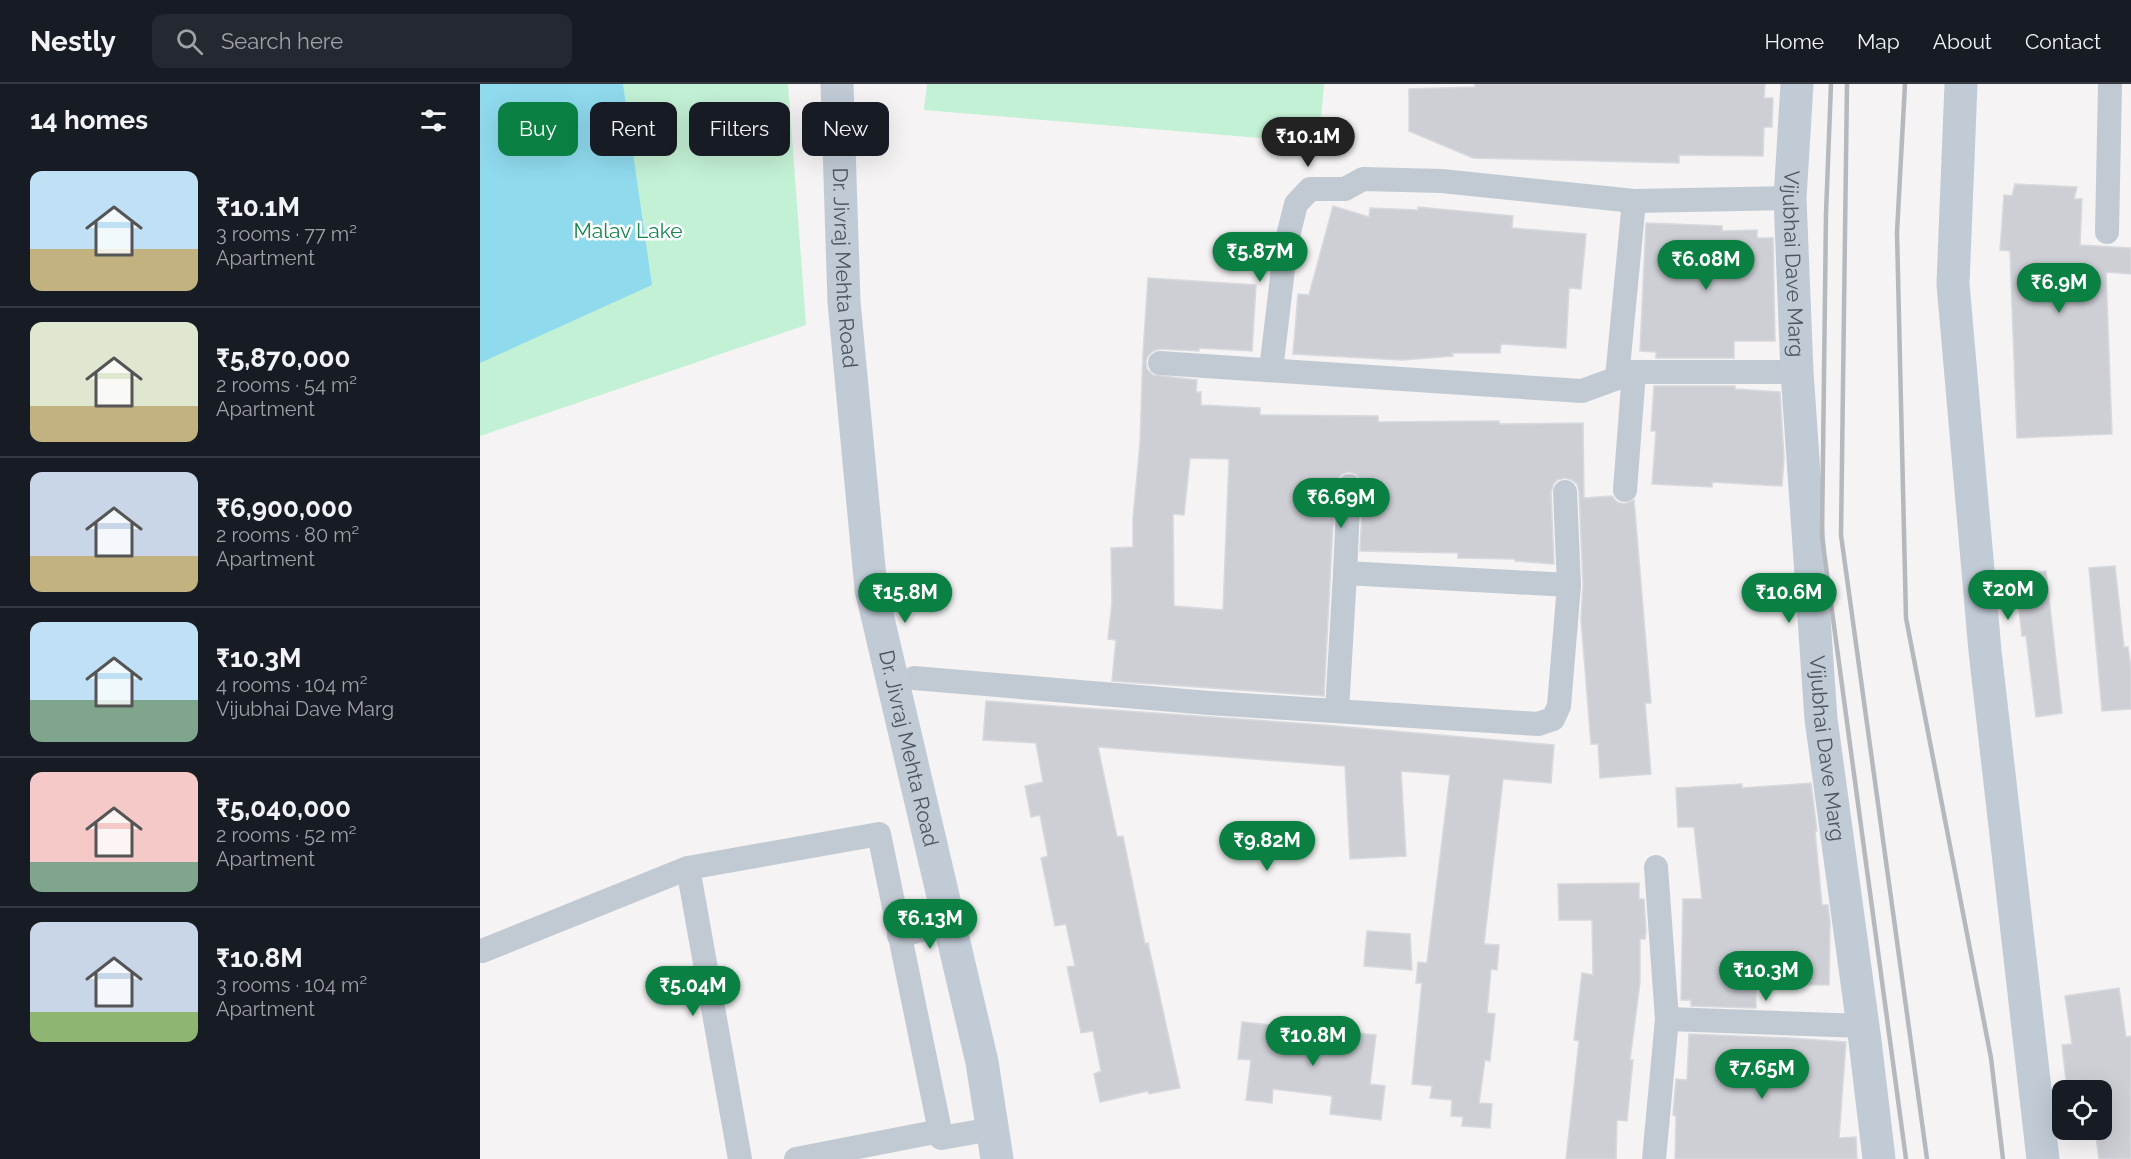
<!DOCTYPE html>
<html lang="en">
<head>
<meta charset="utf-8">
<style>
	body { margin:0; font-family:Raleway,sans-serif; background:#242831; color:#f1f3f6; height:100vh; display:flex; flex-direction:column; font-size:22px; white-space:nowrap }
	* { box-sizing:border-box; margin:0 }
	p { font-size:20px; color:#9ea1a6 }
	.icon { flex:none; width:33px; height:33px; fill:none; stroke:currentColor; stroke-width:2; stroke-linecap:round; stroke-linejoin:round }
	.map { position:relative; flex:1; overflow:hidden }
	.details { display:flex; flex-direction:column; background:#171b24; width:480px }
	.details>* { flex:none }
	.guide { position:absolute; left:18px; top:18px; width:570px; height:54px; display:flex; gap:12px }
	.controls { position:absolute; left:1572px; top:996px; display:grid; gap:12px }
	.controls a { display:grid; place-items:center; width:60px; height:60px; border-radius:12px; background:#171b24; box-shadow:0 6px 24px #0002; font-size:30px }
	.price { position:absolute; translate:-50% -51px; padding:0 14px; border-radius:21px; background:#0b8043; color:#fff; font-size:20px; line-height:39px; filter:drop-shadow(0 2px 3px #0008) }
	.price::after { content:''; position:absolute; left:50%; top:36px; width:18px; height:14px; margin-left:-9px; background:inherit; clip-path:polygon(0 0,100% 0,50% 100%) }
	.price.active { background:#222; color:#fff }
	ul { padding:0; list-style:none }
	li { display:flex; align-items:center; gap:18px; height:150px; padding:0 30px }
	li+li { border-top:2px solid #363941 }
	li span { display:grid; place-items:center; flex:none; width:168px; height:120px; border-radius:12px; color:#555 }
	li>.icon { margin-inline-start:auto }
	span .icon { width:72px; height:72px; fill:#fffc; stroke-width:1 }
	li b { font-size:26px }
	h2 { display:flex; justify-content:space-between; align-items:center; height:72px; padding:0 30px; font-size:26px }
	.chip { padding:0 21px; border-radius:12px; background:#171b24; box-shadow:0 6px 24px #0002; font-size:21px; line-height:54px }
	.chip.active { background:#0b8043; color:#fff }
	header { display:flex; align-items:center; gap:36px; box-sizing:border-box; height:84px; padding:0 30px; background:#171b24; border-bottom:2px solid #363941 }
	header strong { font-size:28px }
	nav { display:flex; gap:33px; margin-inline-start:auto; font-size:21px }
	.search { width:420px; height:54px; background:#242831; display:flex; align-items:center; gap:15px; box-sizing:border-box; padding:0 21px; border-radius:12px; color:#9ea1a6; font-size:22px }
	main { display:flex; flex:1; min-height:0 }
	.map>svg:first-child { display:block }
	.green { fill:#c3f1d5 }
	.water { fill:#90daee }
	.building { fill:#cdcfd5; stroke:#d7d9de; stroke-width:1.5; fill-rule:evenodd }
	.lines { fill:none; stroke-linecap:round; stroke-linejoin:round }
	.street { stroke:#c1cad2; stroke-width:24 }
	.secondary { stroke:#c1cbd6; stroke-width:33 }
	.rail { stroke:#b5b8bd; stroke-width:4.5 }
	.labels { text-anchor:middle; stroke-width:5; stroke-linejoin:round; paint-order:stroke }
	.park-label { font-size:21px; fill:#17864f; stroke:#fff }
	.street-label { font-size:21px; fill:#4a5661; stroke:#fff }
</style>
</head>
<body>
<header>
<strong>Nestly</strong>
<div class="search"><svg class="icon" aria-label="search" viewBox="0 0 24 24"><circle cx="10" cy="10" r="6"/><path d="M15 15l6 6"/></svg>Search here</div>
<nav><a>Home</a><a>Map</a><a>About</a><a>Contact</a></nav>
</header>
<main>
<section class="details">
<h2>14 homes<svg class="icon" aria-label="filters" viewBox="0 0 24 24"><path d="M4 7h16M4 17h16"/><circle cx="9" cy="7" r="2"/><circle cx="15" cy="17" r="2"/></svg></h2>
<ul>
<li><span style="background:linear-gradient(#bfe0f5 65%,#c2b280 0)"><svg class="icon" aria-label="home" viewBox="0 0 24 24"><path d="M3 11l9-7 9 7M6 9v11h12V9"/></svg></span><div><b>₹10.1M</b><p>3 rooms · 77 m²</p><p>Apartment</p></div></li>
<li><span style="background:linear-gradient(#dfe7d0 70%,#c2b280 0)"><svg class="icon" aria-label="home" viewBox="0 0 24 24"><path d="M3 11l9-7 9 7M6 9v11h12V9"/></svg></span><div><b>₹5,870,000</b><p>2 rooms · 54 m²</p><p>Apartment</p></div></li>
<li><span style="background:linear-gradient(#c9d6e8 70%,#c2b280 0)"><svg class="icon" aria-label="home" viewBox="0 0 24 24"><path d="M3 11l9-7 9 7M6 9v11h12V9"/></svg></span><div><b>₹6,900,000</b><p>2 rooms · 80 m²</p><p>Apartment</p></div></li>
<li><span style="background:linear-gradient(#bfe0f5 65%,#7fa58c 0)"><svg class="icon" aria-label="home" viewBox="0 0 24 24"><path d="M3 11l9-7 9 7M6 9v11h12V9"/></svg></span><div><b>₹10.3M</b><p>4 rooms · 104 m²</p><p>Vijubhai Dave Marg</p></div></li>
<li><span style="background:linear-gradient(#f6c9c9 75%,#7fa58c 0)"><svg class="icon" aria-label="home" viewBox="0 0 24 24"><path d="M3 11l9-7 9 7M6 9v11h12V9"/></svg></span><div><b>₹5,040,000</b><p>2 rooms · 52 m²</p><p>Apartment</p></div></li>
<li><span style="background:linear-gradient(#c9d6e8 75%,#8fb573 0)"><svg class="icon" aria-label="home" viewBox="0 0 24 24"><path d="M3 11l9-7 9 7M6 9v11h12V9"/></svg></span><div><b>₹10.8M</b><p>3 rooms · 104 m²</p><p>Apartment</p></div></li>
</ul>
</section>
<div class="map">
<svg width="1651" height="1075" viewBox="0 0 1651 1075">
	<rect width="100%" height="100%" fill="#f5f3f3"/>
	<!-- green -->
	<g class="green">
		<polygon points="0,0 308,0 326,241 0,352"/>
		<polygon points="447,0 844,0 839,59 444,26"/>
	</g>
	<!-- water -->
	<polygon class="water" points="0,0 143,0 172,201 0,279"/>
	<!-- building -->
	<g class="building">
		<polygon points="995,0 1285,0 1284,14 1293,14 1292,43 1284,43 1283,72 1199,71 1199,79 993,74 929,47 929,5 995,3"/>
		<polygon points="1535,100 1597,103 1594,115 1602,115 1600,161 1651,164 1651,190 1626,188 1632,350 1537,354 1530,167 1520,166 1524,111 1532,112"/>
		<polygon points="853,122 889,133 890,124 938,126 938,123 1033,132 1032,144 1106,150 1101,205 1089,204 1086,264 1021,260 1020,269 972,269 973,272 922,276 813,270 818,210 829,211"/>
		<polygon points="1166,139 1242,142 1242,147 1277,146 1277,154 1293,154 1295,257 1254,257 1254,274 1176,274 1176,268 1160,267"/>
		<path d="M668 194 776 201 772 267 719 264V267L681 265 673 267 668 272 666 277 667 285 673 291 717 296 716 308H721V321L780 324V331L898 332V338L1019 337V340L1103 339 1104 414 1132 412 1137 418 1144 420 1154 416 1171 619H1165L1171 690 1120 694 1118 660H1111L1101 535 1103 500 1099 407 1097 400 1092 396 1085 394 1077 396 1073 401 1071 408 1074 480 1035 477V475L978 474V469L880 467 883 403 882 396 876 390 869 388 862 390 857 395 855 401 844 612 632 597 636 556 628 555 632 518 631 464 653 463V434L660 359 663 269ZM710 374 749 375 743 526 694 522 693 430 704 431Z"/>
		<polygon points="1174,302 1255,302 1255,305 1300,308 1304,374 1302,402 1232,398 1232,403 1172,400 1176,347 1171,347"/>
		<polygon points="1635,482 1644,563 1648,563 1651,585 1651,625 1622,627 1609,484"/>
		<polygon points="1566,487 1582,629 1556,633 1546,552 1542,552 1535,490"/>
		<polygon points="506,617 844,641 1074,661 1071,699 1023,695 1004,860 1019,861 1017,886 1011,885 1007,929 1015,930 1010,977 1005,976 999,1019 1012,1020 1010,1044 982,1042 983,1033 971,1032 972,1016 950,1014 952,1002 932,1000 942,899 936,899 938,878 947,879 970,691 921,687 926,772 870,775 865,682 618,663 637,753 643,752 665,860 668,859 700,1004 669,1010 668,1007 620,1018 614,990 621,987 613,947 601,949 587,883 595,882 586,840 575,842 561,774 568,772 560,731 551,733 545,702 563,698 556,659 503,656"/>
		<polygon points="1331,699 1337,747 1335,747 1342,821 1348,821 1350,839 1349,901 1276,900 1276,924 1211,922 1211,916 1201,916 1203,815 1222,815 1214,743 1198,743 1196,704 1262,700 1262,704"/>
		<polygon points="1159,799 1159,815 1164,815 1166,848 1165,855 1160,855 1160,898 1150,976 1153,976 1147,1037 1137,1036 1136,1075 1086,1075 1099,957 1094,956 1102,889 1113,891 1112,836 1079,836 1078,800"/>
		<polygon points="887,847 930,850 932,886 884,882"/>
		<polygon points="1639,904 1646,953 1651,952 1651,1075 1619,1075 1615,1046 1622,1046 1622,1006 1587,1006 1582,961 1592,960 1585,912"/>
		<polygon points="762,938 896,951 890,1000 905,1002 901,1036 850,1030 852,1012 793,1005 792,1019 766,1016 771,976 758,975"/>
		<polygon points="1209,950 1309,954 1366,958 1359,1054 1376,1053 1377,1075 1195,1075 1196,1032 1193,1031 1196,995 1207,996"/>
	</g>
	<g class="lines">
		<!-- street -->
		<g class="street">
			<polyline points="1627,148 1630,0"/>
			<polyline points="680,279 1102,307 1154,288 1317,288"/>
			<polyline points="791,286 806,160 816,120 830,105 865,105 883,95 962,97 1154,117 1310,114"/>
			<polyline points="1137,294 1154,117"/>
			<polyline points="1145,406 1154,288"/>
			<polyline points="1085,408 1089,501"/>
			<polyline points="865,489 869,402"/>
			<polyline points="434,594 729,619 1058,640 1073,635 1079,622 1089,501 865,489 857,627"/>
			<polyline points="208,784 260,1075"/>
			<polyline points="419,852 469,839"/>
			<polyline points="2,867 208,784 399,750 460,1047 316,1075"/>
			<polyline points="1187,935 1383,942"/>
			<polyline points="461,1054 512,1045"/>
			<polyline points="1174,1075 1187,935 1176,783"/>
		</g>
		<!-- secondary -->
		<g class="secondary">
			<path id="s1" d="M357 0 364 218 391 505 502 978 517 1075"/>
			<path id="s2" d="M1317 0 1310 114 1317 288 1341 635 1385 957 1399 1075"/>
			<polyline points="1481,0 1473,200 1505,567 1563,1075"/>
		</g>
		<!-- rail -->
		<g class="rail">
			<polyline points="1351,0 1346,129 1342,453 1426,1075"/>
			<polyline points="1367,0 1361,451 1447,1075"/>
			<polyline points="1425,0 1417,148 1426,534 1511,974 1523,1075"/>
		</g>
	</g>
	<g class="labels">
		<!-- park labels -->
		<g class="park-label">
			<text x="148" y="154">Malav Lake</text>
		</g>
		<!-- street labels -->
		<g class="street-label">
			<text dy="7" stroke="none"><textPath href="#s2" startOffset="180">Vijubhai Dave Marg</textPath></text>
			<text dy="7" stroke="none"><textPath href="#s1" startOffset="184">Dr. Jivraj Mehta Road</textPath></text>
			<text dy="7" stroke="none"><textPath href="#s2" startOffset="666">Vijubhai Dave Marg</textPath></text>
			<text dy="7" stroke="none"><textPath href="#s1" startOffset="670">Dr. Jivraj Mehta Road</textPath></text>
		</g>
	</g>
</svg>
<div class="controls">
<a><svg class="icon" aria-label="locate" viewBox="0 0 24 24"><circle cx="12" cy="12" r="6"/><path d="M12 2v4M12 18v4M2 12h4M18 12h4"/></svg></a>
</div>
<b class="price active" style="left:828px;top:84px">₹10.1M</b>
<b class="price" style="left:780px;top:199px">₹5.87M</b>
<b class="price" style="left:1226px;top:207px">₹6.08M</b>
<b class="price" style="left:1579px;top:230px">₹6.9M</b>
<b class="price" style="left:861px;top:445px">₹6.69M</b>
<b class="price" style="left:1528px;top:537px">₹20M</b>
<b class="price" style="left:425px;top:540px">₹15.8M</b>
<b class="price" style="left:1309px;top:540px">₹10.6M</b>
<b class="price" style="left:787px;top:788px">₹9.82M</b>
<b class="price" style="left:450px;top:866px">₹6.13M</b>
<b class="price" style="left:1286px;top:918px">₹10.3M</b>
<b class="price" style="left:213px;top:933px">₹5.04M</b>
<b class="price" style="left:833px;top:983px">₹10.8M</b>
<b class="price" style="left:1282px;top:1016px">₹7.65M</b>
<div class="guide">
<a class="chip active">Buy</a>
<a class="chip">Rent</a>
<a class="chip">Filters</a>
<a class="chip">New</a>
</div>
</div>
</main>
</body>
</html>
